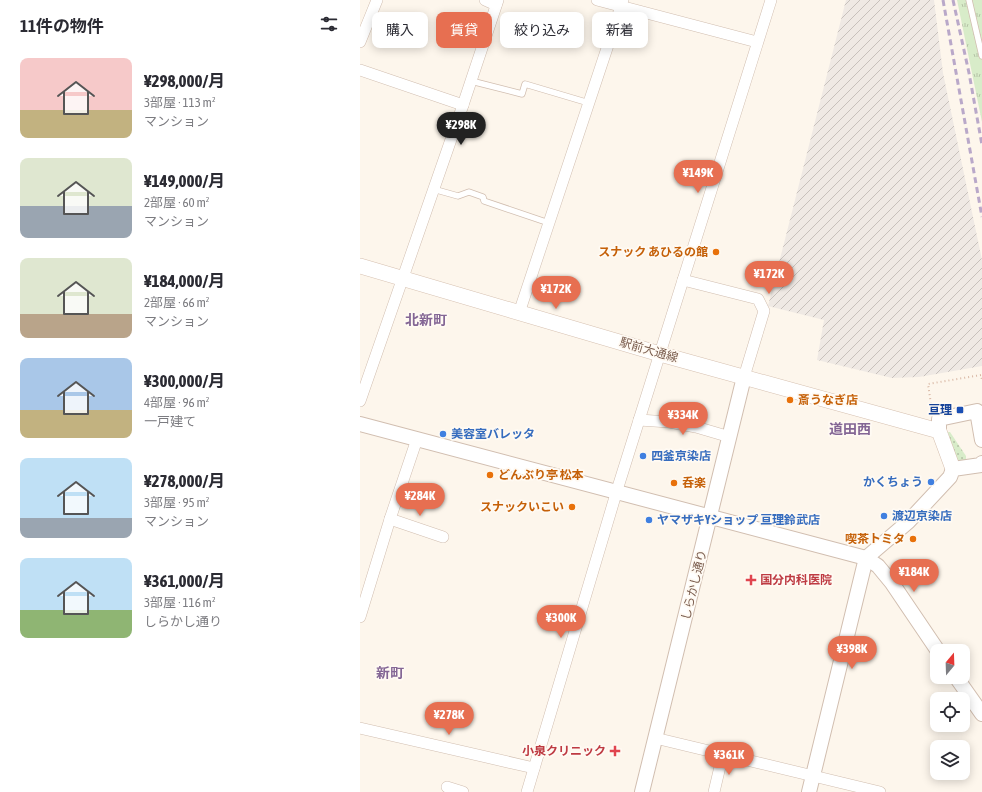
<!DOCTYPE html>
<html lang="ja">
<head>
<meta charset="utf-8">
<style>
	body { margin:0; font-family:"Asap Condensed","Noto Sans JP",sans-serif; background:#f7f7f7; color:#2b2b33; height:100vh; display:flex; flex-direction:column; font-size:15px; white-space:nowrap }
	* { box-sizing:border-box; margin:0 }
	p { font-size:13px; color:#7c7c81 }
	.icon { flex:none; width:22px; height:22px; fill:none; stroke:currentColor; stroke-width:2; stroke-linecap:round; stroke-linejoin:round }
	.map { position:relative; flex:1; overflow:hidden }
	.panel { display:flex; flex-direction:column; background:#fff; width:360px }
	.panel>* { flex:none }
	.top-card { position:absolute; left:12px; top:12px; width:380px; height:36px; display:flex; gap:8px }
	.needle { width:26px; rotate:19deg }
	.buttons { position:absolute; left:570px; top:644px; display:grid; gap:8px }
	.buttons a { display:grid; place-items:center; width:40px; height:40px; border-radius:8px; background:#fff; box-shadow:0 2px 10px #0003; font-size:20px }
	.price { position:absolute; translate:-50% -34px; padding:0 9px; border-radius:14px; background:#e76f51; color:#fff; font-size:13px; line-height:26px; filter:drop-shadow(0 1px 2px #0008) }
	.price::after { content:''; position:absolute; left:50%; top:24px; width:12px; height:9px; margin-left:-6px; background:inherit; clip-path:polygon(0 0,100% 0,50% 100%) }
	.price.selected { background:#222; color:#fff }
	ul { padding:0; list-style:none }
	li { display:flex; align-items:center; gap:12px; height:100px; padding:0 20px }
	li span { display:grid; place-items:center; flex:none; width:112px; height:80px; border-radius:8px; color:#555 }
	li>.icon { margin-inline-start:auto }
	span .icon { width:48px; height:48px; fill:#fffc; stroke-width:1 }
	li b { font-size:17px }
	h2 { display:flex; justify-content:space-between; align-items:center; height:48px; padding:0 20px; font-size:17px }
	.tag { padding:0 14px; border-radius:8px; background:#fff; box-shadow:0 2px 10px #0003; font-size:14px; line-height:36px }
	.tag.selected { background:#e76f51; color:#fff }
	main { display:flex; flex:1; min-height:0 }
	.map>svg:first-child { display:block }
	.industrial { fill:url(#industrial-furrows) }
	.grass { fill:url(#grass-dots) }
	.park { fill:url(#park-tufts) }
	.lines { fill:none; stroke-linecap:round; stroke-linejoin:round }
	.service-casing { stroke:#d1beb0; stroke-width:7 }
	.minor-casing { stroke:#d1beb0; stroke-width:12 }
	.tertiary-casing { stroke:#d1beb0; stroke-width:16 }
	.secondary-casing { stroke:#d6c0b0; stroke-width:16 }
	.path { stroke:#d9b8a5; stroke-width:2; stroke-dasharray:1 3; stroke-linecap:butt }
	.service { stroke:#fff; stroke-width:5.5 }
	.minor { stroke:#fff; stroke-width:11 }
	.tertiary { stroke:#fff; stroke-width:14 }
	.secondary { stroke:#fff; stroke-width:15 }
	.rail { stroke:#b9a8c9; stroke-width:3; stroke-dasharray:6 4; stroke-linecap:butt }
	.food-dot { fill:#e8710a; stroke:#fffaf3; stroke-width:1.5 }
	.transit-dot { fill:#1a4fb4; stroke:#fffaf3; stroke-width:1.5 }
	.shop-dot { fill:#3f7fe0; stroke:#fffaf3; stroke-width:1.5 }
	.health-dot { fill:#e0444e; stroke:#fffaf3; stroke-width:1.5 }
	.labels { text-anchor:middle; stroke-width:3.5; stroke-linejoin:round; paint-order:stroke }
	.food-label { font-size:12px; font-weight:bold; fill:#c56008; stroke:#fffaf3; text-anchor:end }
	.street-label { font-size:12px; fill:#7a5c4d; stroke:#fffaf3 }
	.transit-label { font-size:12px; font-weight:bold; fill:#164399; stroke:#fffaf3; text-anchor:end }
	.shop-label { font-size:12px; font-weight:bold; fill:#366cbe; stroke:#fffaf3; text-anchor:start }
	.health-label { font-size:12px; font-weight:bold; fill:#be3a42; stroke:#fffaf3; text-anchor:start }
	.quarter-label { font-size:14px; font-weight:bold; fill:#846695; stroke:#fffaf3 }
</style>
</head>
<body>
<main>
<section class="panel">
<h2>11件の物件<svg class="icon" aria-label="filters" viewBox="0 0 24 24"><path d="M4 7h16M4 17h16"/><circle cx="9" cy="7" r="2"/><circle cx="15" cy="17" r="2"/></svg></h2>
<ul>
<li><span style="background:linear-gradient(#f6c9c9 65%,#c2b280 0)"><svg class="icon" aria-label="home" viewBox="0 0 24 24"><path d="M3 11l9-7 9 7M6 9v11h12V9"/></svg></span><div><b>¥298,000/月</b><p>3部屋 · 113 m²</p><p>マンション</p></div></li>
<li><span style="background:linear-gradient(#dfe7d0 60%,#9aa5b1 0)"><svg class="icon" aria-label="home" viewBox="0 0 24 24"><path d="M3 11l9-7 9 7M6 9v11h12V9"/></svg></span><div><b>¥149,000/月</b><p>2部屋 · 60 m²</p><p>マンション</p></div></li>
<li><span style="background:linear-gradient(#dfe7d0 70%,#b9a48a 0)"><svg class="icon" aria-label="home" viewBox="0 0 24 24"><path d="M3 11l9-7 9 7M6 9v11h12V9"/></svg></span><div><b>¥184,000/月</b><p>2部屋 · 66 m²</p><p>マンション</p></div></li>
<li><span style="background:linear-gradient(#a9c7e8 65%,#c2b280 0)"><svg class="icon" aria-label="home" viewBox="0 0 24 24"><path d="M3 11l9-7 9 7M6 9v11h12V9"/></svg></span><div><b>¥300,000/月</b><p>4部屋 · 96 m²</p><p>一戸建て</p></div></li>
<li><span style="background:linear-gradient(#bfe0f5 75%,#9aa5b1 0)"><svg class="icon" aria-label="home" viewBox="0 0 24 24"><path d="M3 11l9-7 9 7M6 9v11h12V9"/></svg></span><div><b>¥278,000/月</b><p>3部屋 · 95 m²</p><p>マンション</p></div></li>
<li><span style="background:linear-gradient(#bfe0f5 65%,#8fb573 0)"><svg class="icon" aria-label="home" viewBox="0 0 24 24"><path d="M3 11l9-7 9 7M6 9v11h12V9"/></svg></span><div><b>¥361,000/月</b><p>3部屋 · 116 m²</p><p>しらかし通り</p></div></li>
</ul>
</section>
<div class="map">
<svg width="622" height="792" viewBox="0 0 622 792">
	<defs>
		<pattern id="industrial-furrows" width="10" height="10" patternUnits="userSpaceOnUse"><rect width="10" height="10" fill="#efe9e4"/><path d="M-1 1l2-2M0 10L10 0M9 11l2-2" fill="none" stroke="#c7c0bb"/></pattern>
		<pattern id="grass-dots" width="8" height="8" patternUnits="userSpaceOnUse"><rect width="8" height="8" fill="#d8ecc9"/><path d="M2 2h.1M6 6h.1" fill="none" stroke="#b4c2a5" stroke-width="1.8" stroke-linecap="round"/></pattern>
		<pattern id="park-tufts" width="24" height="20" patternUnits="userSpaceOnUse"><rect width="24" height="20" fill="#d8ecc9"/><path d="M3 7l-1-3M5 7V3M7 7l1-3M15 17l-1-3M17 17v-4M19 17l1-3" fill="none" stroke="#b4c2a5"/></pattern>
	</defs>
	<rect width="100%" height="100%" fill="#fdf6ec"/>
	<!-- industrial -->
	<polygon class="industrial" points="486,0 574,0 583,73 622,260 622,366 559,377 532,378 457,360 464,320 408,306"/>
	<!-- grass -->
	<polygon class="grass" points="588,432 590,432 606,456 606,462 600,463 593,459"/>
	<!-- park -->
	<polygon class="park" points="597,0 622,0 622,122"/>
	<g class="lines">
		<defs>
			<g id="service">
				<polyline points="609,0 622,56"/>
				<polyline points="111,81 162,94 165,84 229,103"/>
				<polyline points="73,189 98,196 109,192 123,197 124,201 189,223"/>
			</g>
			<g id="minor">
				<polyline points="125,0 136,5"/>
				<polyline points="237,0 397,42"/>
				<polyline points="0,42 17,0"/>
				<polyline points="0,70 103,105"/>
				<polyline points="323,280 398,299 404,311 384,377"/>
				<polyline points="159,313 263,0"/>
				<polyline points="0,401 103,105 138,0"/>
				<polyline points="279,420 309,422 336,427 370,437"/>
				<polyline points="30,519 83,537"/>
				<polyline points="0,617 30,519 57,439"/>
				<polyline points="0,728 174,768"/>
				<polyline points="295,738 520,792"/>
				<polyline points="87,787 103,792"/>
				<polyline points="167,792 258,487 411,0"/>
				<polyline points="354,792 363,754"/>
			</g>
			<g id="tertiary">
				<polyline points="0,424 506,558 518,566 532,583 578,651"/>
				<polyline points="579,431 579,419 617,411 622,440"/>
				<polyline points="596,677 622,714"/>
				<polyline points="282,792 384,377"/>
				<polyline points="449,792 506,558 548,522 590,477 593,469 621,465 622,463"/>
			</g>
			<polyline id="secondary" points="0,266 300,354 579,431 593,469"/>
		</defs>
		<!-- service casing -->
		<use href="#service" class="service-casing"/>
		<!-- minor casing -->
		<use href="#minor" class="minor-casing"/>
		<!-- tertiary casing -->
		<use href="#tertiary" class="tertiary-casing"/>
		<!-- secondary casing -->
		<use href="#secondary" class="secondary-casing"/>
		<!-- path -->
		<polyline class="path" points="572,411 568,384 621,375 622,380"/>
		<!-- service -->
		<use href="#service" class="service"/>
		<!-- minor -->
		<use href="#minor" class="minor"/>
		<!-- tertiary -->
		<use href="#tertiary" class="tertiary"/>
		<!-- secondary -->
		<use href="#secondary" class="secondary"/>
		<!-- rail -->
		<g class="rail">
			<polyline points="583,0 622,217"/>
			<polyline points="593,0 609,73 622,145"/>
		</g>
	</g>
	<!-- markers -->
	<g class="food-dot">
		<circle cx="356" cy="252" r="4"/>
		<circle cx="430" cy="400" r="4"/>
		<circle cx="130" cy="475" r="4"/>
		<circle cx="314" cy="483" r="4"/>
		<circle cx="212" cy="507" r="4"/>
		<circle cx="553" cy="539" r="4"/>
	</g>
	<rect class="transit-dot" x="596" y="406" width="8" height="8" rx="2"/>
	<g class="shop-dot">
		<circle cx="83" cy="434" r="4"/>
		<circle cx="283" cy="456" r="4"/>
		<circle cx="571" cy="482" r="4"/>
		<circle cx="524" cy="516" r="4"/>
		<circle cx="289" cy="520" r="4"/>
	</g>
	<g class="health-dot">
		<path d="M389 574h4v4h4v4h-4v4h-4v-4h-4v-4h4z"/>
		<path d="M253 745h4v4h4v4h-4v4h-4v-4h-4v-4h4z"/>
	</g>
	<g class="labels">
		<!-- food labels -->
		<g class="food-label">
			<text x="348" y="256">スナック あひるの館</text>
			<text x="438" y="404" text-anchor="start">斎うなぎ店</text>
			<text x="138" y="479" text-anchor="start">どんぶり亭 松本</text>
			<text x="322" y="487" text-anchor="start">呑楽</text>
			<text x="204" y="511">スナックいこい</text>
			<text x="545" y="543">喫茶トミタ</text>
		</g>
		<!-- street labels -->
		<g class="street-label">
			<text transform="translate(289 350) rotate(16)" y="4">駅前大通線</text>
			<text transform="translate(334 585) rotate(-76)" y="4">しらかし通り</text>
		</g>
		<!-- transit labels -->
		<g class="transit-label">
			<text x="592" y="414">亘理</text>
		</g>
		<!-- shop labels -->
		<g class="shop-label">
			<text x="91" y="438">美容室バレッタ</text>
			<text x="291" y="460">四釜京染店</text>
			<text x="563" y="486" text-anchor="end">かくちょう</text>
			<text x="532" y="520">渡辺京染店</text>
			<text x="297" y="524">ヤマザキYショップ 亘理鈴武店</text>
		</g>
		<!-- health labels -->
		<g class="health-label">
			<text x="400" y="584">国分内科医院</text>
			<text x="246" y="755" text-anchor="end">小泉クリニック</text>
		</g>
		<!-- quarter labels -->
		<g class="quarter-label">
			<text x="66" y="325">北新町</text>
			<text x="490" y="434">道田西</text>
			<text x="30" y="678">新町</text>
		</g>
	</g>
</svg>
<div class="buttons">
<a><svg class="needle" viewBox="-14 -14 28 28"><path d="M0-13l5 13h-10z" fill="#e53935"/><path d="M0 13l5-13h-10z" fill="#7c7c81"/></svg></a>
<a><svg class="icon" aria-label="locate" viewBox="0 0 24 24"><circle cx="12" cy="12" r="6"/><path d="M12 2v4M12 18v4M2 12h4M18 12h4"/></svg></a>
<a><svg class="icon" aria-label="layers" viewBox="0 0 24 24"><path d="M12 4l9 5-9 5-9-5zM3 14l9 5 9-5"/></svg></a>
</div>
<b class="price selected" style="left:101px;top:146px">¥298K</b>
<b class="price" style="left:338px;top:194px">¥149K</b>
<b class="price" style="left:409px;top:295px">¥172K</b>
<b class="price" style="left:196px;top:310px">¥172K</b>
<b class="price" style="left:323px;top:436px">¥334K</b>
<b class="price" style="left:60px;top:517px">¥284K</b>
<b class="price" style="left:554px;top:593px">¥184K</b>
<b class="price" style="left:201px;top:639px">¥300K</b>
<b class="price" style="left:492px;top:670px">¥398K</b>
<b class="price" style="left:89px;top:736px">¥278K</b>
<b class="price" style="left:369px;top:776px">¥361K</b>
<div class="top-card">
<a class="tag">購入</a>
<a class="tag selected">賃貸</a>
<a class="tag">絞り込み</a>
<a class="tag">新着</a>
</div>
</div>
</main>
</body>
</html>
